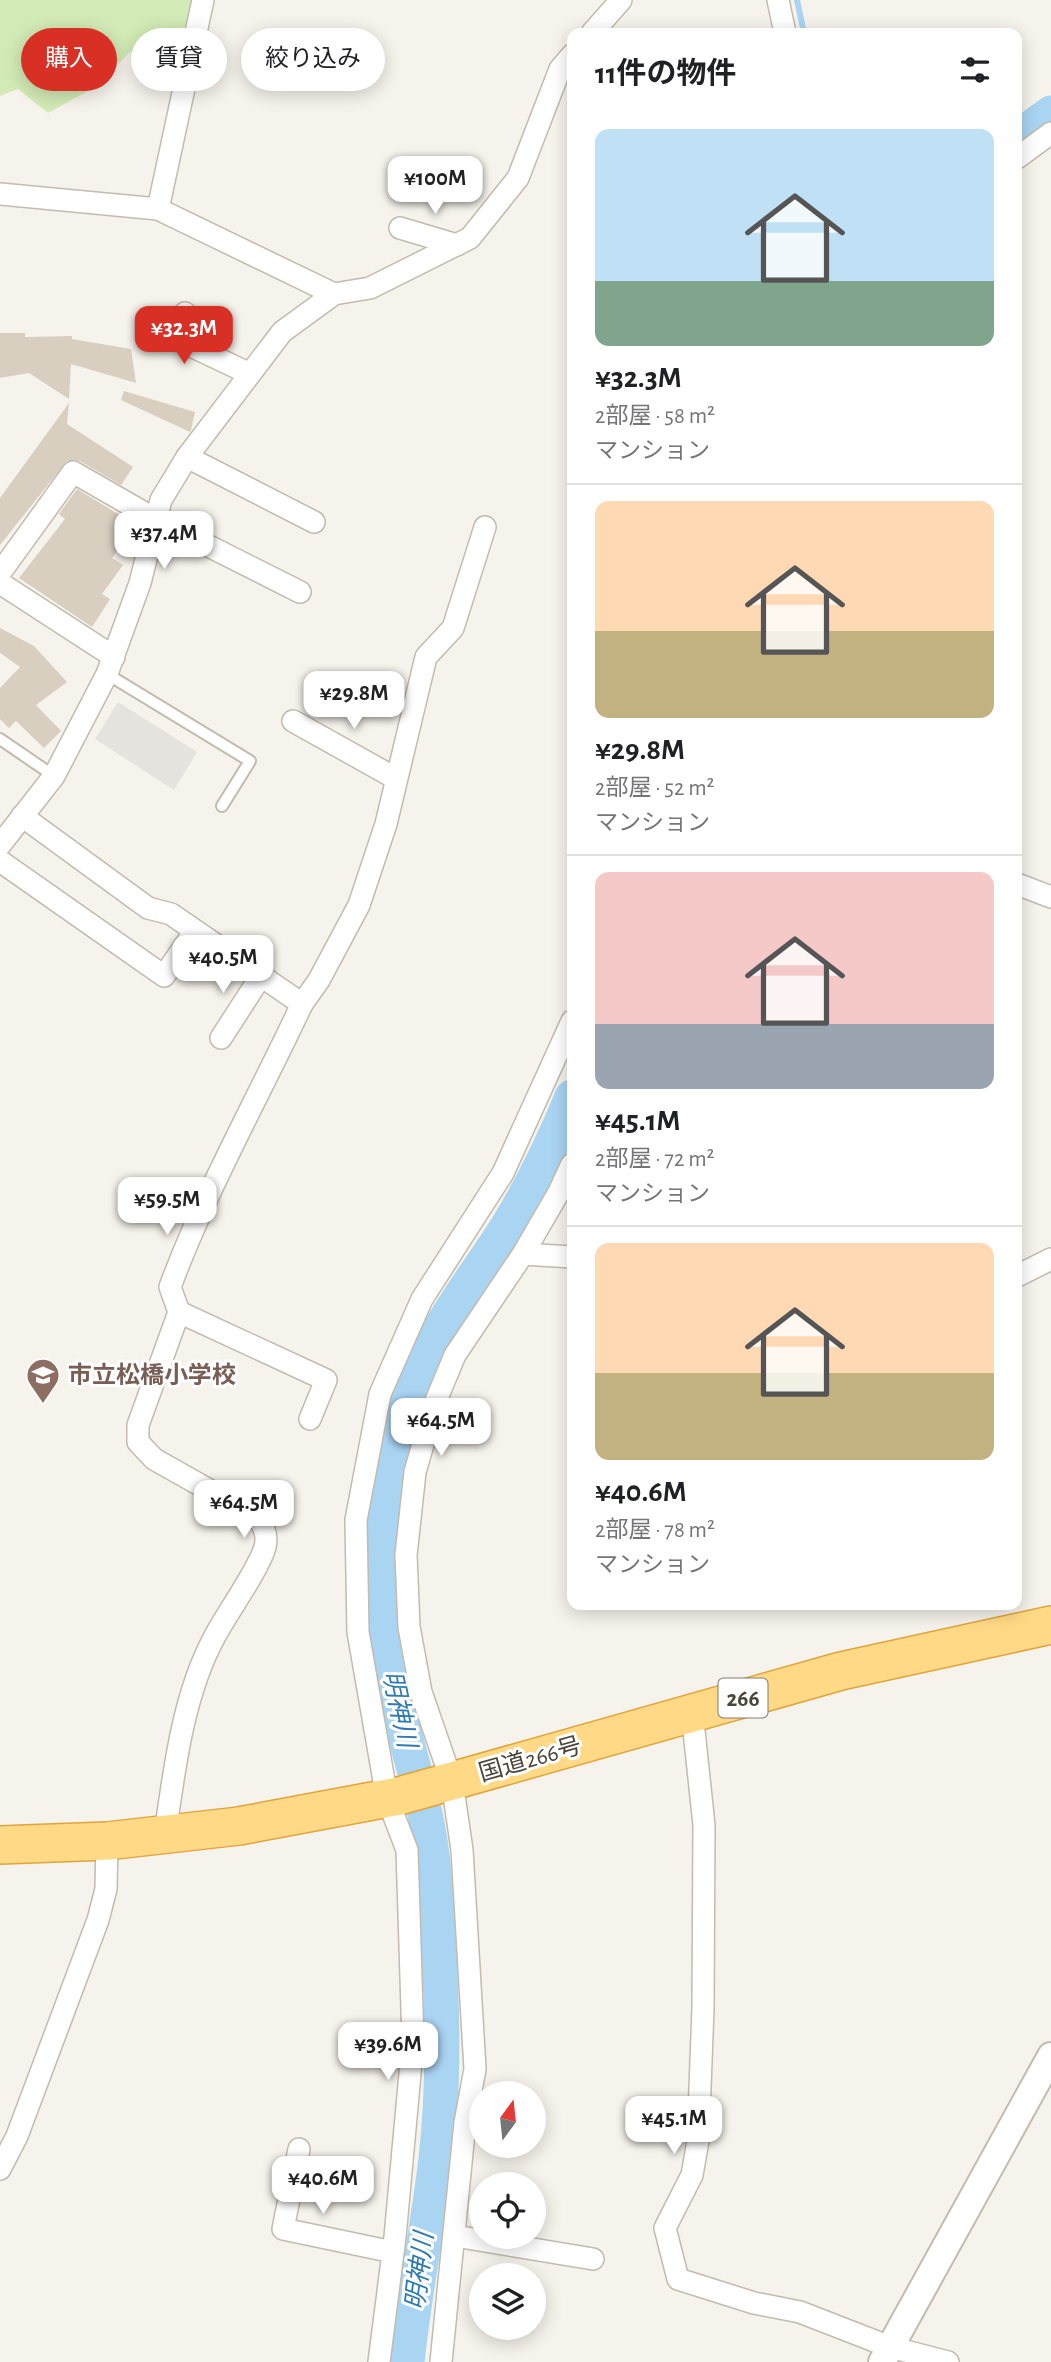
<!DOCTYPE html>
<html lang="ja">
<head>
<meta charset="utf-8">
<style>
	body { margin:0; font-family:"Alegreya Sans","Noto Sans JP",sans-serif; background:#f6f6f6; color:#202124; height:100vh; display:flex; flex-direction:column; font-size:26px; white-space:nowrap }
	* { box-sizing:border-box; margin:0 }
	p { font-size:23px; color:#757577 }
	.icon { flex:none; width:38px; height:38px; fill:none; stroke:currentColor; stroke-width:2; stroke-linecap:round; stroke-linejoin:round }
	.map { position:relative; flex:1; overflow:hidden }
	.drawer { position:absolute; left:567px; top:28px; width:455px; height:1582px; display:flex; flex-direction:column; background:#fff; border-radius:14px; box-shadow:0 4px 18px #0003 }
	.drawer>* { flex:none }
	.top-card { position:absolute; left:21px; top:28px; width:441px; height:63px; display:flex; gap:14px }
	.needle { width:46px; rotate:15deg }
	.buttons { position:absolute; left:469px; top:2081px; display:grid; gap:14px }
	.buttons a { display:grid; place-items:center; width:77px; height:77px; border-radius:50%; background:#fff; box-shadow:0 4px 18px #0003; font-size:35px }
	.price { position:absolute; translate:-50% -60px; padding:0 16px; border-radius:14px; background:#fff; color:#222; font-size:23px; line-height:46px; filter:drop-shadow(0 2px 4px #0008) }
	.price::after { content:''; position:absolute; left:50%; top:42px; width:21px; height:16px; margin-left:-10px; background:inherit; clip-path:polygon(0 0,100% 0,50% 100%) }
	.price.active { background:#d93025; color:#fff }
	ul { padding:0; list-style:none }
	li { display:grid; align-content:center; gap:14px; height:371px; padding:0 28px }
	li+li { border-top:2px solid #e0e0e0 }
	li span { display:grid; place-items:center; height:217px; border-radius:14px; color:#555 }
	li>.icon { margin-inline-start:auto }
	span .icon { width:126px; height:126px; fill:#fffc; stroke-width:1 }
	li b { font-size:30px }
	h2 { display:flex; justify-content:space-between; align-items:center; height:84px; padding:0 28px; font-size:30px }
	.pill { padding:0 24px; border-radius:32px; background:#fff; box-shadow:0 4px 18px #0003; font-size:24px; line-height:63px }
	.pill.active { background:#d93025; color:#fff }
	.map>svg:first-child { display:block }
	.industrial { fill:#e6e2dd }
	.green { fill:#d2eab5 }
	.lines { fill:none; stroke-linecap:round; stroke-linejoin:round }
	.stream { stroke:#a9d4f2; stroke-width:6 }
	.river { stroke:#a9d4f2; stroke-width:35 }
	.building { fill:#d8cfc1 }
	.service-casing { stroke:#c2bbae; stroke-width:14 }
	.minor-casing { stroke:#c2bbae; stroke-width:24 }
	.tertiary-casing { stroke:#c2bbae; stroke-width:30 }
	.trunk-casing { stroke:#e0a43c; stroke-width:40 }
	.service { stroke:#fff; stroke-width:10 }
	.minor { stroke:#fff; stroke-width:21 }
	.tertiary { stroke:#fff; stroke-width:26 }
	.trunk { stroke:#ffd985; stroke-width:37 }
	.labels { text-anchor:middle; stroke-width:6; stroke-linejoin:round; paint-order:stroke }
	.shield { fill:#fff; stroke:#817c74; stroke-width:2 }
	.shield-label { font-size:23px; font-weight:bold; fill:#4b4439 }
	.education-label { font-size:24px; font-weight:bold; fill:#785e54; stroke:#fff; text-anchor:start }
	.street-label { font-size:24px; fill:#4b4439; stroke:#fff }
	.water-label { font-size:26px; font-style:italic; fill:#2e7ab2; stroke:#fff }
</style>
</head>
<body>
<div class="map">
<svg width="1051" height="2362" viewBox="0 0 1051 2362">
	<rect width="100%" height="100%" fill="#f6f3ec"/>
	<!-- industrial -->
	<polygon class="industrial" points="118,702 197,752 174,790 95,739"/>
	<!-- green -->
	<polygon class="green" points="0,0 193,0 184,53 130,52 95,87 48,113 18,89 0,96"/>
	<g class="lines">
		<!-- stream -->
		<polyline class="stream" points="797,0 804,33"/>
		<!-- river -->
		<g class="river">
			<polyline points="1017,138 1051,113"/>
			<path d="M407 2362C414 2294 428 2227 436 2159 443 2098 443 2035 440 1973 438 1930 437 1884 430 1841 422 1787 402 1734 392 1680 375 1589 381 1494 406 1405 425 1338 471 1284 507 1227 533 1185 554 1141 572 1097"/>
		</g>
	</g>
	<!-- building -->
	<g class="building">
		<polygon points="0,333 25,333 25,337 72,336 72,339 131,349 136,383 71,364 69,399 29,373 0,378"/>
		<polygon points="124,391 195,412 191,430 190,432 121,400"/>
		<polygon points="69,403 67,424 133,467 121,485 80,461 67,461 0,545 0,498"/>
		<polygon points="77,489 136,525 112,558 123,565 102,594 110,599 92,627 19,578 65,519 59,514"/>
		<polygon points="0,628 34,646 67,682 36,705 61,731 44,748 16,721 9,728 0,719 0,688 20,667 0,653"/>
	</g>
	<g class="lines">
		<defs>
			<g id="service">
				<polyline points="107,674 250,761 222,806"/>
				<polyline points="0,739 54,776"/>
			</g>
			<g id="minor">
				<polyline points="778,0 785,33"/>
				<polyline points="592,33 621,0"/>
				<polyline points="1017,158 1051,133"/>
				<polyline points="0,194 158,209 334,294 370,288 470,238 518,178 560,69 572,55"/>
				<polyline points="158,209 203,0"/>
				<polyline points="400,228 457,245"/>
				<polyline points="185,313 187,344 248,373"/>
				<polyline points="187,457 314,522"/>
				<polyline points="0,573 73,472 155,519 300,592"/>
				<polyline points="0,583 114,657"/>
				<polyline points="293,721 395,778"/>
				<polyline points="22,816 148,908 171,914 302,1004 319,980 359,905 386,824 426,657 453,628 485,527"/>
				<polyline points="0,845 54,776 107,674 140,583 161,500 187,457 282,332 334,294"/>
				<polyline points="0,861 164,976 195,931"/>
				<polyline points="1017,884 1051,897"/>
				<path d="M302 1004C258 1098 206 1190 170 1287L179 1312 326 1380 310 1419"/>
				<polyline points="221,1038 261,976"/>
				<polyline points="523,1254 572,1257"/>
				<polyline points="1017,1276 1051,1259"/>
				<polyline points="692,1712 704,1825 703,2008 698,2141 692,2175 665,2228 678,2279 754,2303 800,2312 890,2347 948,2362"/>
				<path d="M165 1835C174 1771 183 1694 215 1636 227 1613 259 1569 265 1547 268 1535 264 1526 257 1517L154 1459 138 1442V1425L179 1312"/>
				<polyline points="299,2149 283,2229 393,2252"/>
				<polyline points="0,2169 17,2136 98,1920 106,1889 107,1841"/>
				<polyline points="455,2236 593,2259"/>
				<polyline points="379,2362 395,2237 413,2041 407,1850 387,1798 358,1632 356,1520 380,1394 422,1299 503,1173 572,1021"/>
				<polyline points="441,2362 465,2123 475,2069 462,1850 452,1782 421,1692 409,1627 406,1555 415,1472 435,1403 455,1355 523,1254 559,1192 572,1164"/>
			</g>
			<polyline id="tertiary" points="882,2362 1051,2056"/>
			<polyline id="trunk" points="0,1845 107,1841 239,1826 399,1796 841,1671 1051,1625"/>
		</defs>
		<!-- service casing -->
		<use href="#service" class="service-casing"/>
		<!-- minor casing -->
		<use href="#minor" class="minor-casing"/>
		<!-- tertiary casing -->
		<use href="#tertiary" class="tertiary-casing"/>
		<!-- trunk casing -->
		<use href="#trunk" class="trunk-casing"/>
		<!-- service -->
		<use href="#service" class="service"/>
		<!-- minor -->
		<use href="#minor" class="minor"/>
		<!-- tertiary -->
		<use href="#tertiary" class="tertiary"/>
		<!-- trunk -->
		<use href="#trunk" class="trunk"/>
	</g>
	<!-- icons -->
	<defs>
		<symbol id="school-pin" viewBox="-11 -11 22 30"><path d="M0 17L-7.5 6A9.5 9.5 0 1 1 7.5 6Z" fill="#8d6e63" stroke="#fff"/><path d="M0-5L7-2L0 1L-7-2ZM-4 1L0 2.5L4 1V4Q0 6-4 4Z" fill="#fff"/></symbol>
	</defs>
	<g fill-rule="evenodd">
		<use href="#school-pin" x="24" y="1356" width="38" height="52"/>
	</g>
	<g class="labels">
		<!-- shield labels -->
		<rect class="shield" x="718.5" y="1678.5" width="49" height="39" rx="5"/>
		<g class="shield-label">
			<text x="743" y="1706">266</text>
		</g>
		<!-- education labels -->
		<g class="education-label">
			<text x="68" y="1383">市立松橋小学校</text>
		</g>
		<!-- street labels -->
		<g class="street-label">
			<text transform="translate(530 1759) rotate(-16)" y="8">国道266号</text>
		</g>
		<!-- water labels -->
		<g class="water-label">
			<text transform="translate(400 1709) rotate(78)" y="9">明神川</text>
			<text transform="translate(419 2271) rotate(-83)" y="9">明神川</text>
		</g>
	</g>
</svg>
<div class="buttons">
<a><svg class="needle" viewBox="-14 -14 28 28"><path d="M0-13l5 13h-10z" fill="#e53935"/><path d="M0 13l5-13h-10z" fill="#757577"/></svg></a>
<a><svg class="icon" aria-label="locate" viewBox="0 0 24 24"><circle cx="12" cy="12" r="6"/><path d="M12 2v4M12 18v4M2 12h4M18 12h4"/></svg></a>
<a><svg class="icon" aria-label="layers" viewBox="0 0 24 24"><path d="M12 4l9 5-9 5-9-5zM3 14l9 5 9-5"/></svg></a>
</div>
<b class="price" style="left:435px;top:216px">¥100M</b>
<b class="price active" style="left:184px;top:366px">¥32.3M</b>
<b class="price" style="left:164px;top:571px">¥37.4M</b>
<b class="price" style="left:354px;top:731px">¥29.8M</b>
<b class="price" style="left:223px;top:995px">¥40.5M</b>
<b class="price" style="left:167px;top:1237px">¥59.5M</b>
<b class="price" style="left:441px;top:1458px">¥64.5M</b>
<b class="price" style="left:244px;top:1540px">¥64.5M</b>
<b class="price" style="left:388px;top:2082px">¥39.6M</b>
<b class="price" style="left:674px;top:2156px">¥45.1M</b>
<b class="price" style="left:323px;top:2216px">¥40.6M</b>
<div class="top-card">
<a class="pill active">購入</a>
<a class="pill">賃貸</a>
<a class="pill">絞り込み</a>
</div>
<section class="drawer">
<h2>11件の物件<svg class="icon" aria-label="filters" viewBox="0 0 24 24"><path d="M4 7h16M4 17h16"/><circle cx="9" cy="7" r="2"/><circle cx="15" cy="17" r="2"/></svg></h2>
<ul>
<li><span style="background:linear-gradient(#bfe0f5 70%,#7fa58c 0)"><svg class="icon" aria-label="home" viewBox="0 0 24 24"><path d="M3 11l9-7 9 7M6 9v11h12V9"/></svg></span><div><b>¥32.3M</b><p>2部屋 · 58 m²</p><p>マンション</p></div></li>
<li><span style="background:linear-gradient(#ffd9b3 60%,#c2b280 0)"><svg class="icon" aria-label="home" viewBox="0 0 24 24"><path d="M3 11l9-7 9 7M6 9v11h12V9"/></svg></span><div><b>¥29.8M</b><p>2部屋 · 52 m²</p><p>マンション</p></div></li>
<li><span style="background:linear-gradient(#f6c9c9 70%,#9aa5b1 0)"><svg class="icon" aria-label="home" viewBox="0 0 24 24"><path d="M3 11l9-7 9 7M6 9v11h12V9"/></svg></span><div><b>¥45.1M</b><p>2部屋 · 72 m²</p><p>マンション</p></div></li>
<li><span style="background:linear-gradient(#ffd9b3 60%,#c2b280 0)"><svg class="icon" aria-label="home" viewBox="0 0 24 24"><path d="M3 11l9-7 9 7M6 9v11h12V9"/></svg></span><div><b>¥40.6M</b><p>2部屋 · 78 m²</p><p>マンション</p></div></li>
</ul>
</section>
</div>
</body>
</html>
